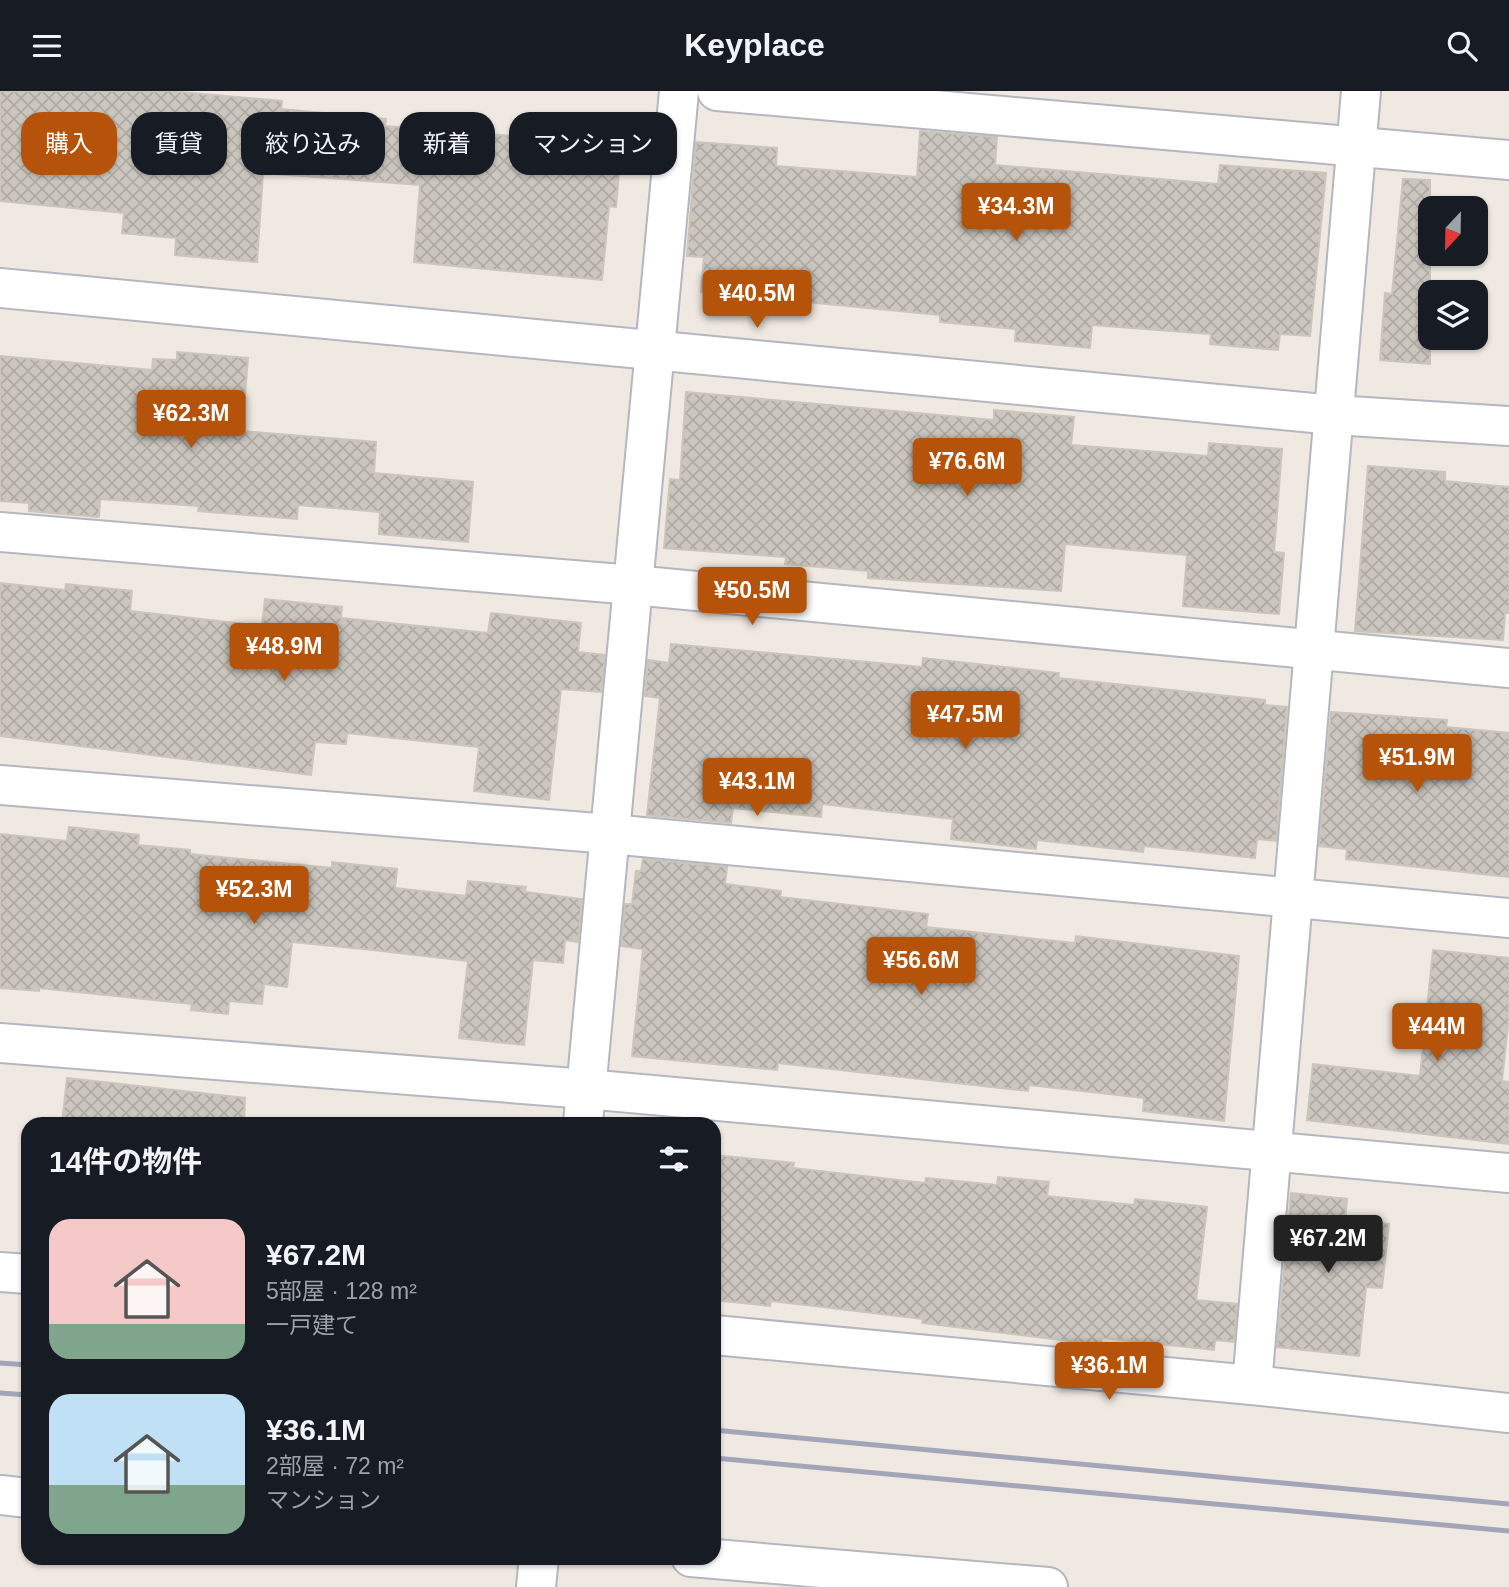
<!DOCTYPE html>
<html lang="ja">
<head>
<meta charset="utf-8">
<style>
	body { margin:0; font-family:Arial,"Noto Sans JP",sans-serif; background:#242831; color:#f1f3f6; height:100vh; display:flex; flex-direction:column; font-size:26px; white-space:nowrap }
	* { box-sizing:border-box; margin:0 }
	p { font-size:23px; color:#9ea1a6 }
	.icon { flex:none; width:38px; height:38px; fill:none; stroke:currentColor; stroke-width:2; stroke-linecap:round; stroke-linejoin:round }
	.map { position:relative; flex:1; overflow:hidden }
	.sheet { position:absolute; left:21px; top:1026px; width:700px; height:448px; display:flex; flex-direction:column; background:#171b24; border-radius:21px; box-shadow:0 2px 5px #0004 }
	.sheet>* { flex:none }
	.guide { position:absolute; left:21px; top:21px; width:700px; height:63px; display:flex; gap:14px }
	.needle { width:46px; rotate:202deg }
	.tools { position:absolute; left:1418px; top:105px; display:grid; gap:14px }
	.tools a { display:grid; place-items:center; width:70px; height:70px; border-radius:14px; background:#171b24; box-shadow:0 2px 5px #0004; font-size:35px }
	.price { position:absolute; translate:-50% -60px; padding:0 16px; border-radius:7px; background:#b45309; color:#fff; font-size:23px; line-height:46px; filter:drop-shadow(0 2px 4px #0008) }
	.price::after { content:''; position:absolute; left:50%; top:42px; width:21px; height:16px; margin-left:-10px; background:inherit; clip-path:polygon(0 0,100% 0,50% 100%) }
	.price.selected { background:#222; color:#fff }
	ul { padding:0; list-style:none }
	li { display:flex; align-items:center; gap:21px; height:175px; padding:0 28px }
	li span { display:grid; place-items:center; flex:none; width:196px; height:140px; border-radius:21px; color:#555 }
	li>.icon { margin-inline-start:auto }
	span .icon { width:84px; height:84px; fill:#fffc; stroke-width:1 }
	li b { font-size:30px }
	h2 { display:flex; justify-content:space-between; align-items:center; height:84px; padding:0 28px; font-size:30px }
	.tag { padding:0 24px; border-radius:21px; background:#171b24; box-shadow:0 2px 5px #0004; font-size:24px; line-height:63px }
	.tag.selected { background:#b45309; color:#fff }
	header { display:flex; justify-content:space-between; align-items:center; height:91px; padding:0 28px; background:#171b24; font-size:32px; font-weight:800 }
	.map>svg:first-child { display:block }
	.building { fill:url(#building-cross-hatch); stroke:#cbc5ba; stroke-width:2 }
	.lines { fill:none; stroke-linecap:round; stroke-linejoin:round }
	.minor-casing { stroke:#b4b7c1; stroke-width:42 }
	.minor { stroke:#fff; stroke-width:38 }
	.rail { stroke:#a3a6b8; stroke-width:5 }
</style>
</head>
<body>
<header><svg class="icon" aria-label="menu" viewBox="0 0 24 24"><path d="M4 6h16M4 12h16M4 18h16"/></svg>Keyplace<svg class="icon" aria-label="search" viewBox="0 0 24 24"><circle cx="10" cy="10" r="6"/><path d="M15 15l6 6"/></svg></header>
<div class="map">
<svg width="1509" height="1496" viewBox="0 0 1509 1496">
	<defs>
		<pattern id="building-cross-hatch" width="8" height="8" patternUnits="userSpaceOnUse" patternTransform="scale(1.75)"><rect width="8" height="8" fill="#cbc7bf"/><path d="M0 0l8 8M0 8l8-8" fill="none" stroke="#afaba4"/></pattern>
	</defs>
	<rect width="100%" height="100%" fill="#efe9e1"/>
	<!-- building -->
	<g class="building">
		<polygon points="0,0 170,0 282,10 281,18 386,28 385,35 537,47 538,36 622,44 616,116 609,115 602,189 414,171 420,94 263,82 257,171 175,164 176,147 122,142 124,122 0,110"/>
		<polygon points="920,40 997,46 995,74 1218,93 1220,74 1326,82 1310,245 1280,243 1278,259 1210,253 1211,243 1092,234 1090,257 1015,250 1016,238 940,231 940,224 701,201 704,166 687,165 696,51 777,57 776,75 917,86"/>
		<polygon points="1403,88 1430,89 1430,273 1380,269 1385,202 1392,203"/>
		<polygon points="177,261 248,267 242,340 376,351 374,382 473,391 468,451 379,443 380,421 298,414 297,428 198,420 199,415 100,408 99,426 29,420 29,412 0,410 0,265 152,279 153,268 177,269"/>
		<polygon points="686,301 994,329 994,319 1074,326 1071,354 1208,365 1209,352 1282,358 1274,461 1284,462 1279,523 1183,515 1187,464 1065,453 1061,500 868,487 868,480 785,473 786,466 664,457 670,388 680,389"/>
		<polygon points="1368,375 1445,381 1445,390 1509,396 1509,522 1505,522 1503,549 1355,540"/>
		<polygon points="0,492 65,499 66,493 132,500 130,520 262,535 265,508 342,516 341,527 488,542 491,522 581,532 578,561 605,564 601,601 561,598 549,709 474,700 479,656 347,642 346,653 315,651 311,684 0,645"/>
		<polygon points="671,553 922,576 923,567 1059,582 1058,587 1265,609 1265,614 1287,616 1276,750 1257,748 1255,767 1144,755 1143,761 1037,749 1036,758 951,748 953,728 822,713 821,726 733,717 731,732 647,724 660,607 645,605 648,569 669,572"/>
		<polygon points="1331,621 1447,629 1446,636 1509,642 1509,786 1346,768 1347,758 1319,755"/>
		<polygon points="69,736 139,744 138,754 190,759 190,763 332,777 332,771 397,778 395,797 466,805 468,790 526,796 525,801 582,808 578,851 565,849 563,872 533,869 524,954 459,947 468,870 373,859 292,851 287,896 264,893 262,913 229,910 228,923 191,919 192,913 39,897 39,900 0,897 0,743 67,750"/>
		<polygon points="643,768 727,776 725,793 781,800 780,806 928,823 926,836 1075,852 1076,845 1239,865 1224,1030 1143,1020 1144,1007 1029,994 1028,1000 778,972 777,979 632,965 643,858 621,855 625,813 632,813 636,780 641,780"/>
		<polygon points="1433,859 1509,867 1509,925 1502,990 1509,991 1509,1053 1307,1029 1313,973 1420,985"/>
		<polygon points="67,987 245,1007 244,1032 62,1032"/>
		<polygon points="714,1064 794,1072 793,1077 925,1092 926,1087 997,1094 998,1086 1049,1091 1047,1105 1134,1114 1135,1108 1207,1116 1196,1209 1237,1213 1234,1251 1215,1249 1214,1259 1102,1247 1101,1254 922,1232 923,1228 831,1217 771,1210 770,1215 714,1209"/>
		<polygon points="1291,1102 1347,1108 1345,1128 1389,1133 1382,1197 1366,1196 1359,1265 1277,1256"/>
	</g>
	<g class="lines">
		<defs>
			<g id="minor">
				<polyline points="717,0 1509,69"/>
				<polyline points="0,197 1334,324 1509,335"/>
				<polyline points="0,441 633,494 1509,577"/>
				<polyline points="0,694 610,743 1509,827"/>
				<polyline points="0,952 586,998 1509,1082"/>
				<polyline points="583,1032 679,0"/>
				<polyline points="0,1181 28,1183"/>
				<polyline points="714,1244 1252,1294 1509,1322"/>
				<polyline points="1252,1294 1361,0"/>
				<polyline points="0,1404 28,1407"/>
				<polyline points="691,1466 1048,1496"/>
				<polyline points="536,1496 539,1466"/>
			</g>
		</defs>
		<!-- minor casing -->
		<use href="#minor" class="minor-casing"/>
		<!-- minor -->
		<use href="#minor" class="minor"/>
		<!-- rail -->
		<g class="rail">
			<polyline points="0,1272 28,1274"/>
			<polyline points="0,1302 28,1304"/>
			<polyline points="714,1339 1509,1413"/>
			<polyline points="714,1367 1509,1440"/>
		</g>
	</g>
</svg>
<div class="tools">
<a><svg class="needle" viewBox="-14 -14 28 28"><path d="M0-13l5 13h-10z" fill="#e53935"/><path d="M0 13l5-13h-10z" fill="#9ea1a6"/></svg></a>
<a><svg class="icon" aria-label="layers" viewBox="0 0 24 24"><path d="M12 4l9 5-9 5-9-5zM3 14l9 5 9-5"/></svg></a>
</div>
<b class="price" style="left:1016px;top:152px">¥34.3M</b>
<b class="price" style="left:757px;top:239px">¥40.5M</b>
<b class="price" style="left:191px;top:359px">¥62.3M</b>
<b class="price" style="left:967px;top:407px">¥76.6M</b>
<b class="price" style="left:752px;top:536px">¥50.5M</b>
<b class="price" style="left:284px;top:592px">¥48.9M</b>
<b class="price" style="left:965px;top:660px">¥47.5M</b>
<b class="price" style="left:1417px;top:703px">¥51.9M</b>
<b class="price" style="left:757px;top:727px">¥43.1M</b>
<b class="price" style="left:254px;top:835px">¥52.3M</b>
<b class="price" style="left:921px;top:906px">¥56.6M</b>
<b class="price" style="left:1437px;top:972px">¥44M</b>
<b class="price selected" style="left:1328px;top:1184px">¥67.2M</b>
<b class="price" style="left:1109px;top:1311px">¥36.1M</b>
<div class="guide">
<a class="tag selected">購入</a>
<a class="tag">賃貸</a>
<a class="tag">絞り込み</a>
<a class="tag">新着</a>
<a class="tag">マンション</a>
</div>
<section class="sheet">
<h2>14件の物件<svg class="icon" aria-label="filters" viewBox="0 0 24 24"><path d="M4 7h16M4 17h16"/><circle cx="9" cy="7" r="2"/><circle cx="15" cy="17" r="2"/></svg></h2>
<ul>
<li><span style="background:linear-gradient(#f6c9c9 75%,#7fa58c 0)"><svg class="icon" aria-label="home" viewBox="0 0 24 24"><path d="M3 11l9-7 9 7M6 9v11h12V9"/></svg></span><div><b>¥67.2M</b><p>5部屋 · 128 m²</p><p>一戸建て</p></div></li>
<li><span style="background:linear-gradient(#bfe0f5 65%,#7fa58c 0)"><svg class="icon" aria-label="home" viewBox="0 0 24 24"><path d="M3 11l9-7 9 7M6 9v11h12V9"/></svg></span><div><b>¥36.1M</b><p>2部屋 · 72 m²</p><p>マンション</p></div></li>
</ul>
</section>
</div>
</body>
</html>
